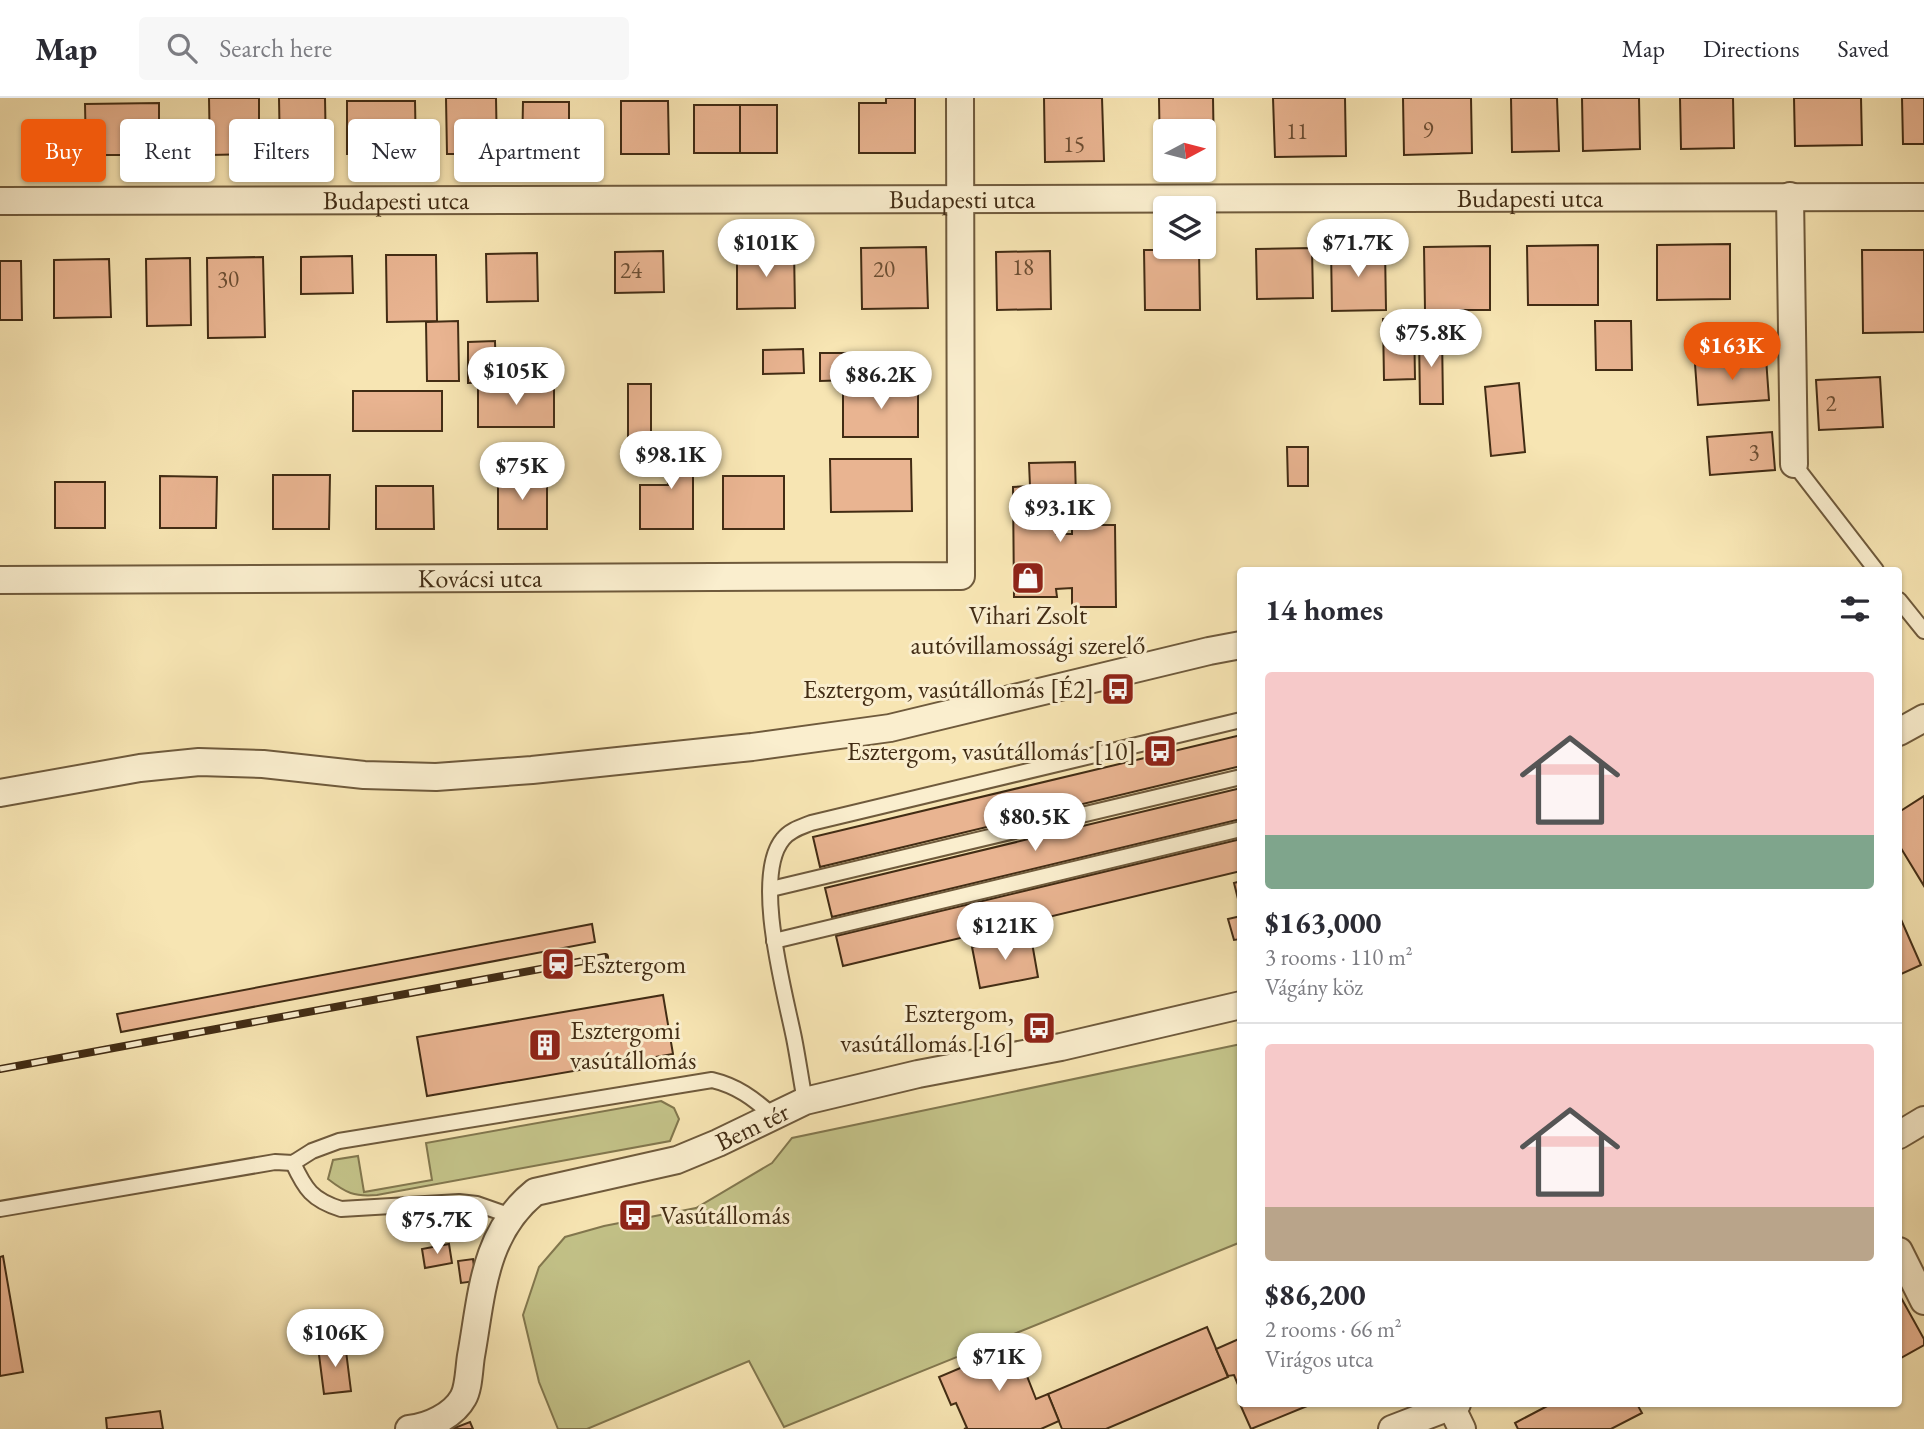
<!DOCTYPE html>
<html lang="en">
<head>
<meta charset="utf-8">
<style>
	body { margin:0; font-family:"EB Garamond",serif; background:#f7f7f7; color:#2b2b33; height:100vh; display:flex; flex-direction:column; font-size:26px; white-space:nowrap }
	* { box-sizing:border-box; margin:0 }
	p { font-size:23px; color:#7c7c81 }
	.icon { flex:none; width:38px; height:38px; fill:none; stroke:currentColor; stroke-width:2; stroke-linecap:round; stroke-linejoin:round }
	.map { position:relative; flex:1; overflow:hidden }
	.drawer { position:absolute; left:1237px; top:469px; width:665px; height:840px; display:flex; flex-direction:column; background:#fff; border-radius:7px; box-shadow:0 2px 5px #0004 }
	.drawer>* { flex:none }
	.banner { position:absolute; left:21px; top:21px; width:665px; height:63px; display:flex; gap:14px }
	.needle { width:46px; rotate:83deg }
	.buttons { position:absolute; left:1153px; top:21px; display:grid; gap:14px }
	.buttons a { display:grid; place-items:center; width:63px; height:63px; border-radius:7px; background:#fff; box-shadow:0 2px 5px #0004; font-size:35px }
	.price { position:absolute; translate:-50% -60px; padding:0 16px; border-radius:24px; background:#fff; color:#222; font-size:23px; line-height:46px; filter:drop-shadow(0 2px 4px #0008) }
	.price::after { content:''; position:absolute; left:50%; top:42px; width:21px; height:16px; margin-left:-10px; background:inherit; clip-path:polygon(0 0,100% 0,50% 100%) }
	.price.on { background:#ea580c; color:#fff }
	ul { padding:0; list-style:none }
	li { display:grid; align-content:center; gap:14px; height:371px; padding:0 28px }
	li+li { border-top:2px solid #e1e1e2 }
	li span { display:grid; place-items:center; height:217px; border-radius:7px; color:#555 }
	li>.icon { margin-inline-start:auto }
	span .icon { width:126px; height:126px; fill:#fffc; stroke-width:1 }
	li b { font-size:30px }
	h2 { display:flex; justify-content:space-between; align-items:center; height:84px; padding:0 28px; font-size:30px }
	.pill { padding:0 24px; border-radius:7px; background:#fff; box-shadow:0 2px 5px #0004; font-size:24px; line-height:63px }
	.pill.on { background:#ea580c; color:#fff }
	header { display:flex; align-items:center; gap:42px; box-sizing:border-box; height:98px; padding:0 35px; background:#fff; border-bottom:2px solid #e1e1e2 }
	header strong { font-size:33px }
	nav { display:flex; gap:38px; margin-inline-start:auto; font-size:24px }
	.search { width:490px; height:63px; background:#f7f7f7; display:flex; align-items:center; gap:18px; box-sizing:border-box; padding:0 24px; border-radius:7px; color:#7c7c81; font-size:26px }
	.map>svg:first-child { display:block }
	.green { fill:#c3c288; stroke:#82774e; stroke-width:2 }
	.building { fill:#e9b491; stroke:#422c14; stroke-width:2 }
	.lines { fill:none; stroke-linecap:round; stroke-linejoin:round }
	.service-casing { stroke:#6f5a3c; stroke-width:18 }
	.minor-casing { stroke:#6f5a3c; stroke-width:30 }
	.service { stroke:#faeece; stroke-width:14 }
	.minor { stroke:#faeece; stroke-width:26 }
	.rail-casing { stroke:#422c14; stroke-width:8 }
	.rail { stroke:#faeece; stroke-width:5; stroke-dasharray:16; stroke-linecap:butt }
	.labels { text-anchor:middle; stroke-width:6; stroke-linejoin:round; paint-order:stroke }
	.number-label { font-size:23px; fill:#6c4e33 }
	.street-label { font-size:26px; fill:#422c14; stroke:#faeece }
	.poi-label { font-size:26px; fill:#422c14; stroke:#faeece; text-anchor:end }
</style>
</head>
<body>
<header>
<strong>Map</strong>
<div class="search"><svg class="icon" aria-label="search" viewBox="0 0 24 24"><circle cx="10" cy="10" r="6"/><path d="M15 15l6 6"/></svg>Search here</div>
<nav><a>Map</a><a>Directions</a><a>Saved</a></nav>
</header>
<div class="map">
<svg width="1924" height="1331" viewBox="0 0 1924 1331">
	<rect width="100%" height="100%" fill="#f7e5b3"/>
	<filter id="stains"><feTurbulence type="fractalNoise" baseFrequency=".00286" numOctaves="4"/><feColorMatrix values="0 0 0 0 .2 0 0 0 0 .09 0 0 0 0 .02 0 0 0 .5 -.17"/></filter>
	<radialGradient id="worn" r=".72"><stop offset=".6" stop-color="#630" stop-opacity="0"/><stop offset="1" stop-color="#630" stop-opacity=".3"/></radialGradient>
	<!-- green -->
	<g class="green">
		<polygon points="1241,946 1241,1144 784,1329 749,1263 587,1331 558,1331 539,1284 523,1217 539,1169 565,1139 604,1128 696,1110 772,1065 792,1040"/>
		<path d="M661 1003 674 1010 679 1021 670 1043 377 1097C354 1099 346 1095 328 1081L333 1062 358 1058 364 1094 432 1082 426 1045Z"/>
	</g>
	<!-- building -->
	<g class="building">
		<polygon points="209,0 259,0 259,56 210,57"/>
		<polygon points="279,0 325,0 326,56 280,56"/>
		<polygon points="446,0 496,0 497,56 447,56"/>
		<polygon points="886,0 915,0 915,55 859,55 859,5 886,5"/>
		<polygon points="1044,0 1102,0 1104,63 1045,64"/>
		<polygon points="1159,0 1213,0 1214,61 1204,61 1204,33 1166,33 1166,61 1160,61"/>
		<polygon points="1273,0 1345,0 1346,58 1275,59"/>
		<polygon points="1403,0 1471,0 1472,55 1404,57"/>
		<polygon points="1511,0 1557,0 1559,53 1512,54"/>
		<polygon points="1582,0 1639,0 1640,51 1583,53"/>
		<polygon points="1680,0 1733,0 1734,50 1681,51"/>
		<polygon points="1794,0 1861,0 1862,47 1795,48"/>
		<polygon points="1902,0 1924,0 1924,46 1903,46"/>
		<polygon points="347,3 415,3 416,56 347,56"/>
		<polygon points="621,3 668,3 669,56 621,56"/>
		<polygon points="523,4 569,4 569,56 522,56"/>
		<polygon points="159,5 159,57 86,57 85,6"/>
		<rect x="694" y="7" width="46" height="48"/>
		<rect x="740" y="7" width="37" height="48"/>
		<polygon points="1730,146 1730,201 1657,202 1657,147"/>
		<polygon points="1598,147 1598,207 1528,207 1527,148"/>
		<polygon points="1490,148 1490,212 1425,212 1424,149"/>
		<polygon points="926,149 928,210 862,211 861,150"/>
		<polygon points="1312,150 1313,200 1257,201 1256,151"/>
		<polygon points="1331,150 1385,150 1386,212 1332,213"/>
		<polygon points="794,151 795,210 737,211 737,152"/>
		<polygon points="1144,152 1199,152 1200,212 1145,212"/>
		<polygon points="1862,152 1924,152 1924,234 1863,235"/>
		<polygon points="663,153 664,194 615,195 615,154"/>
		<polygon points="1050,153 1051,211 997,212 996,154"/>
		<polygon points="537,155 538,203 487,204 486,156"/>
		<polygon points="386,157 436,157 437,223 387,224"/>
		<polygon points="352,158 353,195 301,196 301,159"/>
		<polygon points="263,159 265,239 208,240 207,160"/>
		<polygon points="190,160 191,227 147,228 146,161"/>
		<polygon points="109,161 111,219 54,220 54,162"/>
		<polygon points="0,163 21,163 22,222 0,222"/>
		<polygon points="1414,220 1415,281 1384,282 1383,221"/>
		<polygon points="458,223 459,283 427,283 426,224"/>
		<polygon points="1595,223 1631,223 1632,272 1596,272"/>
		<polygon points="1419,236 1442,236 1443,306 1420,306"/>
		<polygon points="495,243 496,284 468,285 468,244"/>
		<polygon points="803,251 804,275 763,276 763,252"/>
		<polygon points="820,255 852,255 852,282 820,283"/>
		<polygon points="1766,260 1769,302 1698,307 1695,266"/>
		<polygon points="1880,279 1883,329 1819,332 1816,282"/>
		<polygon points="1519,285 1525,354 1491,358 1485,289"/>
		<rect x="628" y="286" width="23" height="74"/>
		<polygon points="918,287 918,339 843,339 843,288"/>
		<rect x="478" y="289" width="76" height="40"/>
		<rect x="353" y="293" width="89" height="40"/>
		<polygon points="1772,334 1775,372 1710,377 1707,339"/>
		<polygon points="667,338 693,339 693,431 640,431 640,387 668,387"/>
		<polygon points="1287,349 1308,349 1308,388 1288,388"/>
		<polygon points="830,361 911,361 912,413 831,414"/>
		<polygon points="1075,364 1076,399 1056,399 1056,436 1072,436 1072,427 1115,427 1116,509 1072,509 1072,490 1056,491 1057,499 1014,499 1013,389 1030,388 1029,365"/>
		<rect x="498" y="376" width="49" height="55"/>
		<polygon points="273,377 330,377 329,431 273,431"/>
		<polygon points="160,378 217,379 216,430 160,430"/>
		<rect x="723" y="378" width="61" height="53"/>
		<rect x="55" y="384" width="50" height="46"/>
		<polygon points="376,388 433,388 434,431 376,431"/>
		<polygon points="1241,637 1241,668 820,769 813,739"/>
		<polygon points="1241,690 1241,721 832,819 825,790"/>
		<polygon points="1924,698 1924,788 1899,747 1899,714"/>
		<polygon points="1241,741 1241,773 843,868 836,838"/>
		<polygon points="1241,783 1241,813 1234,785"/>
		<polygon points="1899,817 1921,867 1899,877"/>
		<polygon points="1241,818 1241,841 1234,842 1228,821"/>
		<polygon points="592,826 595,844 121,934 117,916"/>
		<polygon points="1031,839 1038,879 980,890 972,849"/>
		<polygon points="663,897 673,956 427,998 417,939"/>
		<polygon points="449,1146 452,1165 425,1170 422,1151"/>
		<polygon points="3,1158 23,1274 0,1278 0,1159"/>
		<polygon points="473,1161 476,1183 461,1185 458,1163"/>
		<polygon points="1899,1196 1924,1241 1924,1247 1899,1261"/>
		<polygon points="1207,1229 1228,1279 1106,1331 1062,1331 1048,1296"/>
		<polygon points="1241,1240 1241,1294 1234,1277 1228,1278 1216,1251"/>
		<polygon points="1022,1244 1033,1270 1025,1273 1036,1301 1048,1296 1059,1323 1041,1331 964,1331 967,1330 956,1305 951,1307 939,1279"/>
		<polygon points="345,1245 351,1293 324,1296 318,1249"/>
		<polygon points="1241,1303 1241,1306 1312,1306 1251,1331 1239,1304"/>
		<polygon points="1551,1306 1637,1306 1642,1315 1611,1331 1518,1331 1515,1325"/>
		<polygon points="160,1313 163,1331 107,1331 106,1320"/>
		<polygon points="470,1324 473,1331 452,1331"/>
	</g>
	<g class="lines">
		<defs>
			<g id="service">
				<polyline points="1794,366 1876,472"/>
				<polyline points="1899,502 1924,533"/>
				<polyline points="771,791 1241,679"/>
				<polyline points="774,843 1241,731"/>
				<path d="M805 1003C801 982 798 960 794 940 785 895 752 778 783 741 790 732 801 729 811 725L1241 622"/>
				<path d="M293 1065C305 1091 312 1102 341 1111L459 1104 477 1106 511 1118"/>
				<path d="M0 1111 275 1064 293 1065 312 1053 339 1043 712 982C737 988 753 1000 772 1017"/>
			</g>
			<g id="minor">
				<polyline points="1790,98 1794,366"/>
				<path id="s1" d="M0 103 1924 99"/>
				<path id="s2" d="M0 482 961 478 960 0"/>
				<polyline points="1899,634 1924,620"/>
				<polyline points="0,695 140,670 199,664 263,666 364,677 436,679 532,672 752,649 890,630 1209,553 1241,547"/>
				<polyline points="1899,1037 1924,1022"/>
				<polyline points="1899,1153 1924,1203"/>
				<polyline points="1450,1306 1462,1331"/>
				<path id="s3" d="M409 1331C428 1329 453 1318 463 1300 469 1290 469 1270 471 1258 482 1197 483 1136 535 1094L677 1062 718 1045 805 1003 918 976 1061 949 1241 907"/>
				<polyline points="1392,1331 1457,1306"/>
			</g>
		</defs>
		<!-- service casing -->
		<use href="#service" class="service-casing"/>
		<!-- minor casing -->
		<use href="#minor" class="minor-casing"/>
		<!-- service -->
		<use href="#service" class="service"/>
		<!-- minor -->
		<use href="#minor" class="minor"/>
		<defs>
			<polyline id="rail" points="0,971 605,859"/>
		</defs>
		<!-- rail casing -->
		<use href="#rail" class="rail-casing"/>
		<!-- rail -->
		<use href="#rail" class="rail"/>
	</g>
	<!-- icons -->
	<defs>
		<symbol id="shop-square" viewBox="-11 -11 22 22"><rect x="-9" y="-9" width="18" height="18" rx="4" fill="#8f2418" stroke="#faeece"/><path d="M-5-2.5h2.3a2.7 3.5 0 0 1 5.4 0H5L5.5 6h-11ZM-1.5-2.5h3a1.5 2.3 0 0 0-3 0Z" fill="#fff"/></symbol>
		<symbol id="bus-square" viewBox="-11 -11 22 22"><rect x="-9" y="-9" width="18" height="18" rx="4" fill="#8f2418" stroke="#faeece"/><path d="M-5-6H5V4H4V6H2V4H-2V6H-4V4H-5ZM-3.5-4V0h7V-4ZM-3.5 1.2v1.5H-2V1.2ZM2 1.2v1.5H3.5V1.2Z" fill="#fff"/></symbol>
		<symbol id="station-square" viewBox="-11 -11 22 22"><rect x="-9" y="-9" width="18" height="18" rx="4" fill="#8f2418" stroke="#faeece"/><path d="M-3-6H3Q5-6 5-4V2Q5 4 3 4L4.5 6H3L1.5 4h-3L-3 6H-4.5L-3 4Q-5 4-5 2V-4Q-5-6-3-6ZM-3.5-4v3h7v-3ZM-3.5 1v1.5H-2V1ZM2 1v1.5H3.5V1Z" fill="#fff"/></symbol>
		<symbol id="building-square" viewBox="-11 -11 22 22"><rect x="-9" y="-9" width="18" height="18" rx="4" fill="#8f2418" stroke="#faeece"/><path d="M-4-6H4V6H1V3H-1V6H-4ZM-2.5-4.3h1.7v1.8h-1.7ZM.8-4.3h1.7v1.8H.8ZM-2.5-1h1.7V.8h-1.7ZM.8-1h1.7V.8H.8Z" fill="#fff"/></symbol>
	</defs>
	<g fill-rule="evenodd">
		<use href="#shop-square" x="1009" y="461" width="38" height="38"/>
		<use href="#bus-square" x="1099" y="572" width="38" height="38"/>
		<use href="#bus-square" x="1141" y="634" width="38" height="38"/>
		<use href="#station-square" x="539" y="847" width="38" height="38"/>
		<use href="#bus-square" x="1020" y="911" width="38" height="38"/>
		<use href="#building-square" x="526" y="928" width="38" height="38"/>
		<use href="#bus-square" x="616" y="1098" width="38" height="38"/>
	</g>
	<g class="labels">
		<!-- number labels -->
		<g class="number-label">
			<text x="1428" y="40">9</text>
			<text x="1297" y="41">11</text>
			<text x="1074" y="54">15</text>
			<text x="1023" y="177">18</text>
			<text x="884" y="179">20</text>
			<text x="631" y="180">24</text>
			<text x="228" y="189">30</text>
			<text x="1831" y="313">2</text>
			<text x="1754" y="362">3</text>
		</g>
		<!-- street labels -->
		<g class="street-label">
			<text dy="9" stroke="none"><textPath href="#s1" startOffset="1530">Budapesti utca</textPath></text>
			<text dy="9" stroke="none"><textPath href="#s1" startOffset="396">Budapesti utca</textPath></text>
			<text dy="9" stroke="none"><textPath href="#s1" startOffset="962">Budapesti utca</textPath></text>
			<text dy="9" stroke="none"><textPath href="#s2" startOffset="480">Kovácsi utca</textPath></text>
			<text dy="9" stroke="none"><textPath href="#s3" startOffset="516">Bem tér</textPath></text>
		</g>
		<!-- poi labels -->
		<g class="poi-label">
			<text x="1028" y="526" text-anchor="middle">Vihari Zsolt<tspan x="1028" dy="30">autóvillamossági szerelő</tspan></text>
			<text x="1094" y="600">Esztergom, vasútállomás [É2]</text>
			<text x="1136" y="662">Esztergom, vasútállomás [10]</text>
			<text x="582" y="875" text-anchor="start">Esztergom</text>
			<text x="1014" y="924">Esztergom,<tspan x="1014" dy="30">vasútállomás [16]</tspan></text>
			<text x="570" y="941" text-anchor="start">Esztergomi<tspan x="570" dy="30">vasútállomás</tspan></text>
			<text x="660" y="1126" text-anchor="start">Vasútállomás</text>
		</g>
	</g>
	<rect width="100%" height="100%" filter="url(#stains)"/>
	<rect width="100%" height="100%" fill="url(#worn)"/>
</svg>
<div class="buttons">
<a><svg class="needle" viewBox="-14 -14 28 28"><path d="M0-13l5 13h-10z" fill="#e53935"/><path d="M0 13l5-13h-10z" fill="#7c7c81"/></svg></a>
<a><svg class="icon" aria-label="layers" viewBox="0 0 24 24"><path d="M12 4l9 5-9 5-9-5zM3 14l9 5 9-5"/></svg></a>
</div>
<b class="price" style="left:766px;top:181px">$101K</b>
<b class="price" style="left:1358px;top:181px">$71.7K</b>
<b class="price" style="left:1431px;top:271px">$75.8K</b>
<b class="price on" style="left:1732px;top:284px">$163K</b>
<b class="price" style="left:516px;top:309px">$105K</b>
<b class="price" style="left:881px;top:313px">$86.2K</b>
<b class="price" style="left:671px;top:393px">$98.1K</b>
<b class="price" style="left:522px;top:404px">$75K</b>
<b class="price" style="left:1060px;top:446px">$93.1K</b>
<b class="price" style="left:1035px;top:755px">$80.5K</b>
<b class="price" style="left:1005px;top:864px">$121K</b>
<b class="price" style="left:437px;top:1158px">$75.7K</b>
<b class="price" style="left:335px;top:1271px">$106K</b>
<b class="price" style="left:999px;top:1295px">$71K</b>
<div class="banner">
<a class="pill on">Buy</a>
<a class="pill">Rent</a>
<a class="pill">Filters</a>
<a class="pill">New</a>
<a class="pill">Apartment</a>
</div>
<section class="drawer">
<h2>14 homes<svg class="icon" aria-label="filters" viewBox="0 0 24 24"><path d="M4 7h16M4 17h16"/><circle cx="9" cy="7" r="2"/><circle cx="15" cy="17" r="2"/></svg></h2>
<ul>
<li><span style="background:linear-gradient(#f6c9c9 75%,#7fa58c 0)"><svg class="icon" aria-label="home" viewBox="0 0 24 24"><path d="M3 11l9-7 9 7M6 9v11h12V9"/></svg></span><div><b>$163,000</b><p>3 rooms · 110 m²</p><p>Vágány köz</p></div></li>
<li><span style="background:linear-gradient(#f6c9c9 75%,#b9a48a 0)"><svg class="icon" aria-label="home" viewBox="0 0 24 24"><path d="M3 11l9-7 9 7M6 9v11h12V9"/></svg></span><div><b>$86,200</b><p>2 rooms · 66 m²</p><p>Virágos utca</p></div></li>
</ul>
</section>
</div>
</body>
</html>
